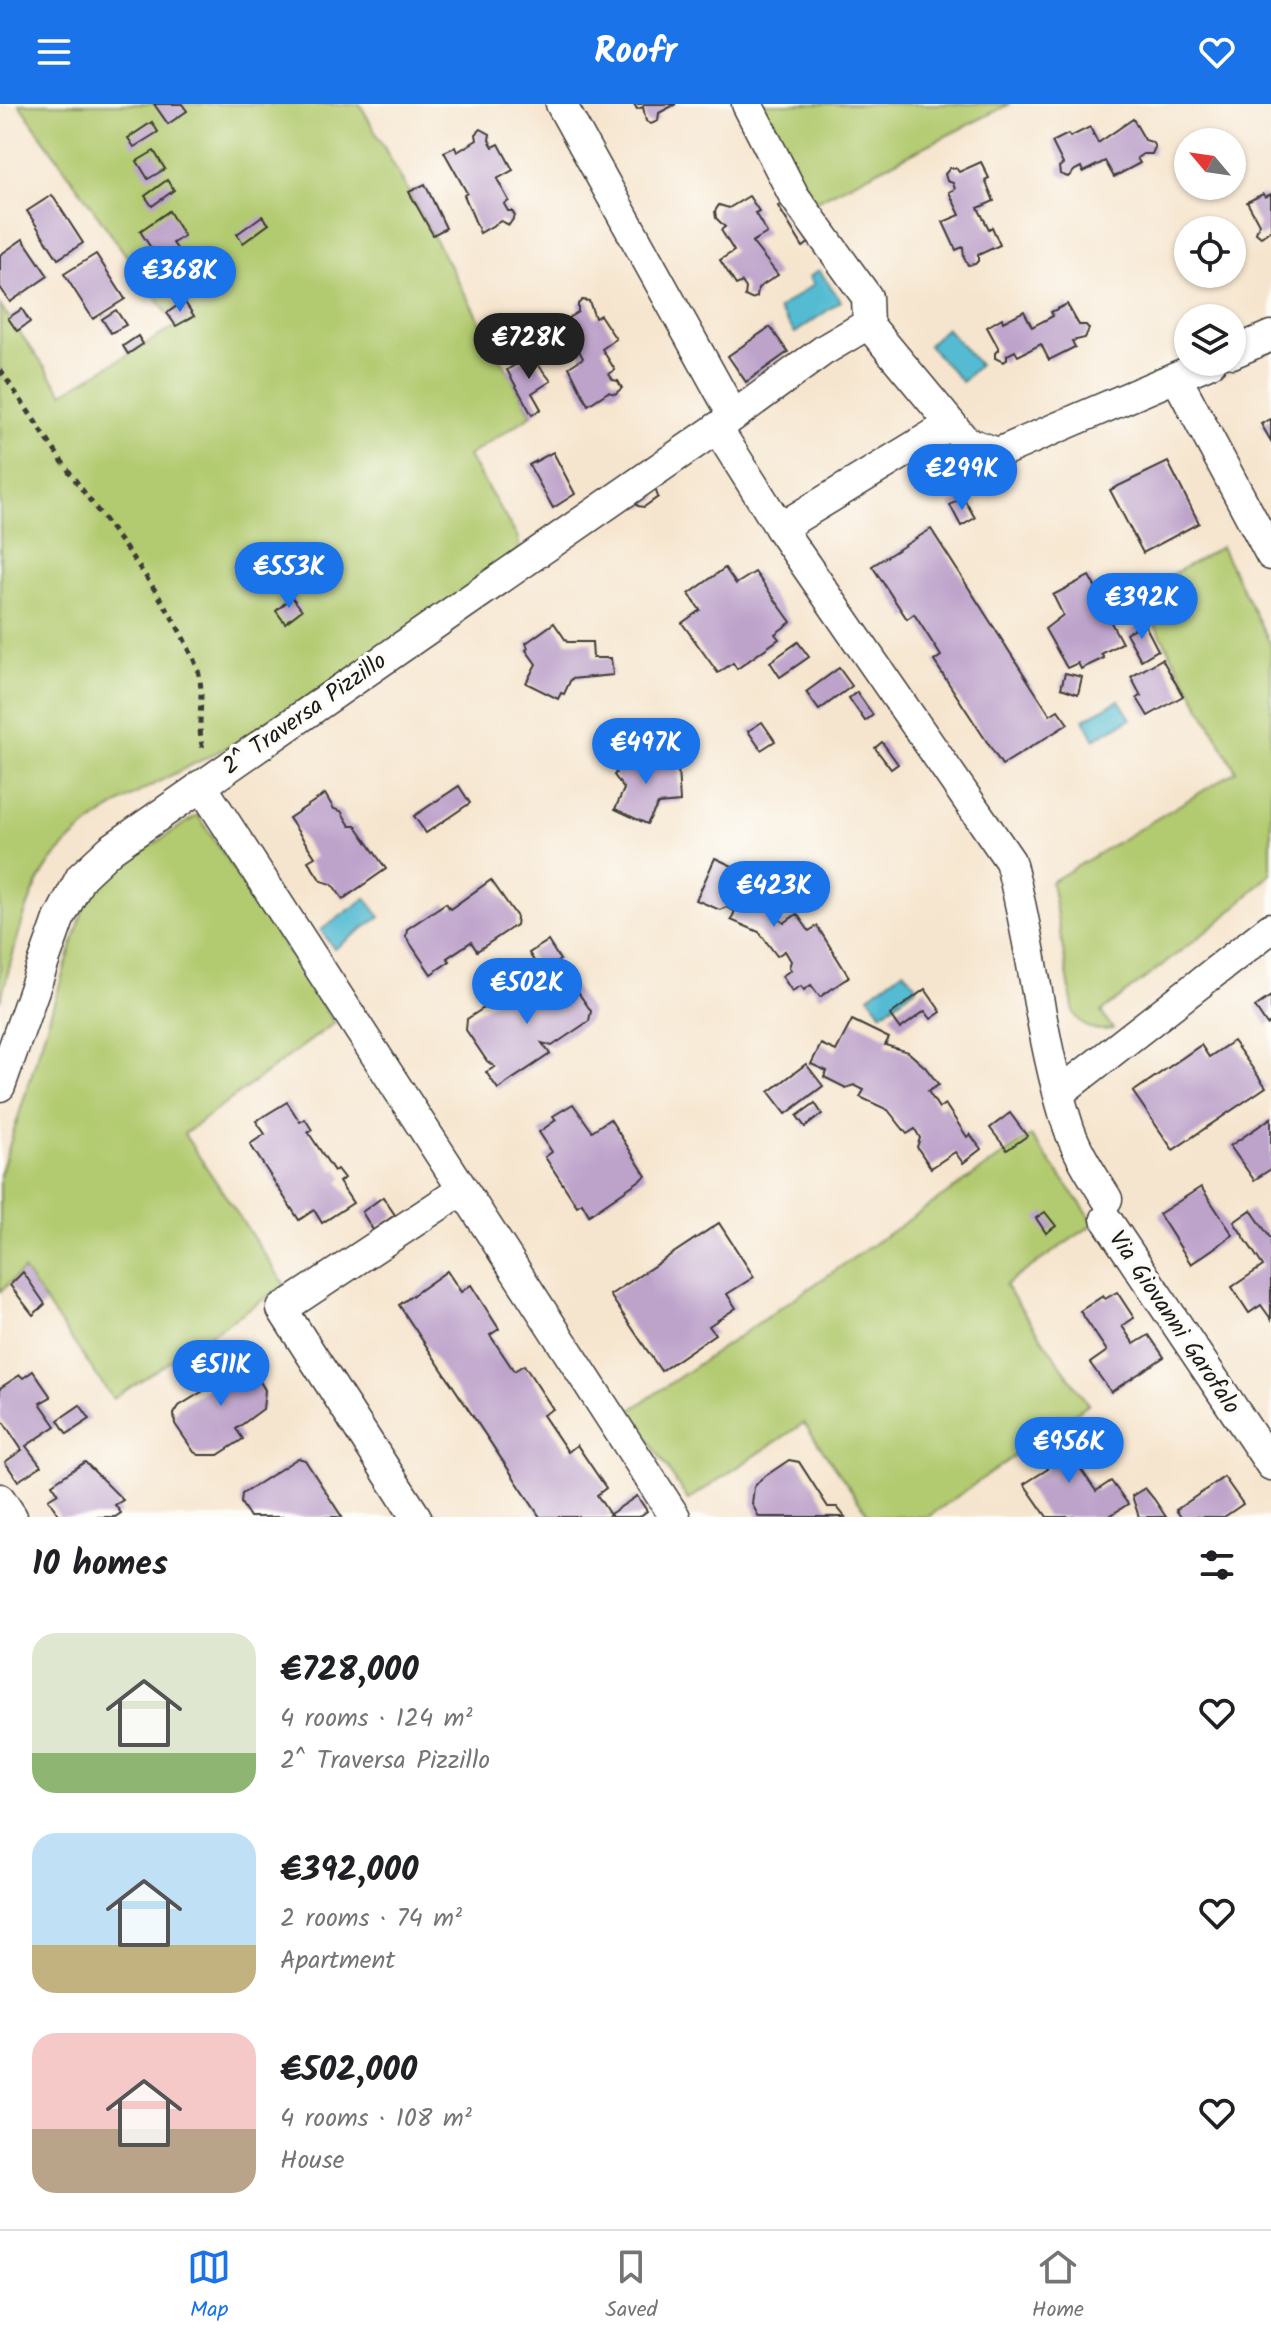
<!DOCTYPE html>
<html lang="en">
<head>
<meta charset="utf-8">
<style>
	body { margin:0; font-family:Kalam,sans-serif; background:#f2f2f2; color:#202124; height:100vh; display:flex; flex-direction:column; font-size:30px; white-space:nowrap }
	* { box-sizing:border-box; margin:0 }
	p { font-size:26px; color:#757577 }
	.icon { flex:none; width:44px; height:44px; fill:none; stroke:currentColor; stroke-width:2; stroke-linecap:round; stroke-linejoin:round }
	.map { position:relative; height:1413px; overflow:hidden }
	.panel { display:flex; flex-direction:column; background:#fff; flex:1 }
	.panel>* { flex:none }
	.needle { width:52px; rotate:299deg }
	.controls { position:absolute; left:1174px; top:24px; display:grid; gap:16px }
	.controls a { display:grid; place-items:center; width:72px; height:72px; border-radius:50%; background:#fff; box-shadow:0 2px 6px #0004; font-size:40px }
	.price { position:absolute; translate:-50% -68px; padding:0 18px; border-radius:28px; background:#1a73e8; color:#fff; font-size:26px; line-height:52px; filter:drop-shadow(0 2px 4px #0008) }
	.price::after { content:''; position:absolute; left:50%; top:48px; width:24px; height:18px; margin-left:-12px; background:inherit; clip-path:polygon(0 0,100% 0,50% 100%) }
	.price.selected { background:#222; color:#fff }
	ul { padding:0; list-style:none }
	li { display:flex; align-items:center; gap:24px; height:200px; padding:0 32px }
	li span { display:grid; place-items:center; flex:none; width:224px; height:160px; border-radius:24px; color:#555 }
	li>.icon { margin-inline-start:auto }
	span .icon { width:96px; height:96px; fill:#fffc; stroke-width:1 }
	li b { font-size:34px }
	h2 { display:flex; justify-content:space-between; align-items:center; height:96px; padding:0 32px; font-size:34px }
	header { display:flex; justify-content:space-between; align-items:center; height:104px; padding:0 32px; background:#1a73e8; color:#fff; font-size:36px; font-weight:600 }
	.dock { display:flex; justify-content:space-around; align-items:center; height:112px; border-top:2px solid #e0e0e0; background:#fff; font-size:22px; color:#757577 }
	.dock a { display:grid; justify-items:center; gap:4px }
	.dock .selected { color:#1a73e8 }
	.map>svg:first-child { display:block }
	.green { fill:#b2ca6f; stroke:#677346; stroke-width:2 }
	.water { fill:#54bbd2; stroke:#386c77; stroke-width:2 }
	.building { fill:#bda2ca }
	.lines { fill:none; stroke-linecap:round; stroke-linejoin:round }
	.street-casing { stroke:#3d3a37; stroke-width:33 }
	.path { stroke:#3d3a37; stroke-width:5; stroke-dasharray:6 6; stroke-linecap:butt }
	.street { stroke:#fff; stroke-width:30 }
	.labels { text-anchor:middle; stroke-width:7; stroke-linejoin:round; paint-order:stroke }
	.street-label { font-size:24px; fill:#1c1c1c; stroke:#fdfcf7 }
</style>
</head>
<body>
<header><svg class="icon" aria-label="menu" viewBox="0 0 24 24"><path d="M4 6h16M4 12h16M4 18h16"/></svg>Roofr<svg class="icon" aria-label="heart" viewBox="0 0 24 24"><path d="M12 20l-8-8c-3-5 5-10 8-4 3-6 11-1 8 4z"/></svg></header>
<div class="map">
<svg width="1271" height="1413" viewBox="0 0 1271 1413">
	<rect width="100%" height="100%" fill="#fdfcf7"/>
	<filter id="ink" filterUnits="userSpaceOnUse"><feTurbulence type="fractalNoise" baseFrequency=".0125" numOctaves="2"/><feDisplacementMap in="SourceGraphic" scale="16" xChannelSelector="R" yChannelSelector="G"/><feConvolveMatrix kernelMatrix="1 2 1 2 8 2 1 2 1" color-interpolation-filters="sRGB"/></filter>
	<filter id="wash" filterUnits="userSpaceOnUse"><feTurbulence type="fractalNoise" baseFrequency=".006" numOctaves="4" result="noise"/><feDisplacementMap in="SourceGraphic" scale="32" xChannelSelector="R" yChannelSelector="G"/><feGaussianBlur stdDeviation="1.8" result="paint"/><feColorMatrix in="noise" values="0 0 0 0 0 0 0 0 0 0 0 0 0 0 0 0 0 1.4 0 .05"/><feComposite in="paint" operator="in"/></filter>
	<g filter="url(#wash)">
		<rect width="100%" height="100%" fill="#f6e5ce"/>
		<!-- green -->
		<g class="green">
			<path d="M19 0H360L532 311 468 352 518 434 520 446C436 504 353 566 266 621 198 664 104 692 52 756 24 792 13 854 0 898V201L63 289 176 222Z"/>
			<polygon points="761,0 1010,0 814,98"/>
			<path d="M1221 443 1271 541V770L1220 817 1101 908 1113 925C1094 928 1084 925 1074 909L1051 778 1236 667 1138 490Z"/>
			<polygon points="198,711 334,919 184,1030 285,1181 113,1295 23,1166 0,1188 0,1071 86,797 110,769"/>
			<polygon points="1031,1032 1095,1119 1005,1181 1088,1300 928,1413 870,1413 804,1319 688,1396 630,1307"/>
		</g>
		<!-- water -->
		<g class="water">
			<polygon points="819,166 841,197 795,229 778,205 814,180 809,173"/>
			<polygon points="946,224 979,261 962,278 928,241"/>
			<polygon points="1119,596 1131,615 1094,635 1084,615"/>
			<polygon points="366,794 380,813 334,845 321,826"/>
			<polygon points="904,866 917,883 882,909 869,892"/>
		</g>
		<g id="blocks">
			<!-- building -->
			<g class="building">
				<polygon points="154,0 182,0 187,7 168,20"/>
				<polygon points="634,0 676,0 659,9 658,17 651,20 646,17 643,3 637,5"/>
				<polygon points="1133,15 1145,36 1152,38 1155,43 1152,50 1143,50 1137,54 1140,59 1114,73 1105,57 1083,68 1081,63 1075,66 1068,73 1060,70 1059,63 1063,60 1052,38 1068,30 1070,33 1090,23 1098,39"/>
				<polygon points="152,18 158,28 134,43 128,34"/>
				<polygon points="481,25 490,30 489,36 493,43 499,40 513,66 497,75 509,97 504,100 508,107 512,107 515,112 509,121 501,117 480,129 464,91 467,89 444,48 455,43 457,48 477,36 476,30"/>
				<polygon points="154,47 165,65 148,75 137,57"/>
				<polygon points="981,58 989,74 985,76 994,97 978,104 989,125 992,123 1000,141 978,151 978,157 975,160 968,161 964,154 963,143 956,146 943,118 960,111 949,88 955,85 953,79 947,77 945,70 950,64 956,64 959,68"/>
				<polygon points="167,76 174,86 152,102 145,92"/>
				<polygon points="425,80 446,124 433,131 409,88"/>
				<polygon points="1263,90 1265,93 1271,90 1271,126 1261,133 1256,129 1259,120 1247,98"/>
				<polygon points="52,91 83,139 58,155 27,107"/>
				<polygon points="749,92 759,107 755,109 767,129 752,138 778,171 758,184 757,193 751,195 745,192 746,184 742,178 736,181 720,156 734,147 721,126 725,123 716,114 715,107 719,101 729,104"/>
				<polygon points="786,97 813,136 803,143 778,102"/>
				<polygon points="169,107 184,132 173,139 182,152 164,164 140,127"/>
				<polygon points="262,112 269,120 243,139 237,130"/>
				<polygon points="23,135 48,172 10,198 0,183 0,151"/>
				<polygon points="96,150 125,195 93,215 64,170"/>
				<polygon points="582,196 589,197 595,214 600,211 616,235 602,245 615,266 609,270 613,276 618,277 622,284 615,290 608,288 588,301 569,263 583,254 572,234 568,237 558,220 578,208 578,200"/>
				<polygon points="184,197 194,212 176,222 167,209"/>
				<polygon points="1067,200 1079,221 1086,221 1089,225 1085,234 1072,237 1075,243 1049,256 1041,240 1018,252 1015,247 1007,251 1007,256 1003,258 995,254 995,249 999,245 987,223 1002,214 1003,218 1024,207 1032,223 1053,212 1051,208"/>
				<polygon points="22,205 30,218 17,227 8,214"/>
				<polygon points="116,206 126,221 111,229 102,215"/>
				<polygon points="770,223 788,248 746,278 728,252"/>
				<polygon points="138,232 143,240 128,250 123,242"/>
				<polygon points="534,249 539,256 536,258 551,277 532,289 541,305 532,311 507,266"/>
				<polygon points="1271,315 1271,337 1261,320"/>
				<polygon points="553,348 575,390 553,404 529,361"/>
				<polygon points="1168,358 1199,419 1143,449 1110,386"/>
				<polygon points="655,384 658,393 644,403 638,402 635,399"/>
				<polygon points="963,393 975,414 961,422 950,401"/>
				<polygon points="931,425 1050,611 1058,606 1068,620 1002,661 934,557 941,552 914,510 907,515 872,462"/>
				<polygon points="725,464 736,480 755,468 791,518 775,530 779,535 737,565 733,559 718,569 682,519 700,506 689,490"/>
				<polygon points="1089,472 1112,512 1108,513 1122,539 1101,550 1104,554 1081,565 1078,559 1067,564 1045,525 1063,511 1053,491"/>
				<polygon points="292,493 302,506 285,519 276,507"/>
				<polygon points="554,519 567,538 592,538 593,554 611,554 613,571 571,575 564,590 561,589 558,595 526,579 536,560 526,546 528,544 526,539"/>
				<polygon points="1144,519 1158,546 1141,556 1126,529"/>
				<polygon points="798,538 809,553 780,573 770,558"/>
				<polygon points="1162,555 1183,592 1148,612 1137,594 1141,592 1131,573"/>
				<polygon points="839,564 852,582 819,606 806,588"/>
				<polygon points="1065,569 1082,573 1078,590 1061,584"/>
				<polygon points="857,588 873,611 865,617 849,594"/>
				<polygon points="762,618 775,637 761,646 748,627"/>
				<polygon points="882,638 898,660 891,665 875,644"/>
				<polygon points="642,644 656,663 672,661 672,665 678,664 680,698 658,700 647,720 615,705 624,685 614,671 616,669 614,664"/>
				<polygon points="459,682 470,699 426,729 414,712"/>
				<polygon points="325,690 334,705 341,707 350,722 356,722 386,765 343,795 332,780 321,777 308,757 315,753 289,714"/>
				<polygon points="715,754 756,773 753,779 770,787 763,802 784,819 797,810 809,827 817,822 849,873 820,893 811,881 804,886 801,882 792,887 782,872 791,866 789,863 791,857 785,847 777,852 759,828 731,816 735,807 726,803 720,806 696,796"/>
				<polygon points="491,776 517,813 516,821 477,847 471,838 447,854 450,857 431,870 406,833 407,825 446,799 450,805"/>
				<polygon points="548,837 560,856 541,868 529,849"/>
				<polygon points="554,868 568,874 591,907 589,917 552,942 542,939 550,950 498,985 486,968 495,963 487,957 466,926 467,915 505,890 513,893"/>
				<polygon points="925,885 941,908 931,915 925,907 900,925 890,911"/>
				<polygon points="1271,892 1271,919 1267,921 1255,903"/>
				<polygon points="852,916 889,934 885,941 908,948 925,963 939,981 928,987 939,1004 945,1000 967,1033 970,1030 981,1045 963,1059 955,1048 931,1064 917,1043 920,1034 915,1025 907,1030 888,1006 860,993 864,986 854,981 846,984 824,973 827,967 811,960 821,940 836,947"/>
				<polygon points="1233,937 1266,983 1173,1046 1133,988 1201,941 1209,953"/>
				<polygon points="806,960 823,982 786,1010 769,988"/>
				<polygon points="287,998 300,1018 305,1015 312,1026 308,1028 334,1067 337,1065 344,1074 339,1078 353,1099 322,1119 314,1106 299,1116 250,1040 265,1030 256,1017"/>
				<polygon points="815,999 822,1010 805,1023 797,1012"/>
				<polygon points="573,1000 592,1027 610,1015 646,1072 589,1111 582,1099 577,1102 545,1053 552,1048 539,1028 556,1016 553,1012"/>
				<polygon points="1010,1009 1027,1032 1007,1046 990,1024"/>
				<polygon points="1271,1014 1271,1065 1254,1076 1230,1042"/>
				<polygon points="1201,1083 1233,1131 1191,1160 1159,1110"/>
				<polygon points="383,1093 395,1111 373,1126 362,1108"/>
				<polygon points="1251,1106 1271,1135 1271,1215 1261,1201 1249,1209 1232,1183 1263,1162 1234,1118"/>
				<polygon points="1045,1108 1056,1122 1046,1129 1036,1114"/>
				<polygon points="719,1119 754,1173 727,1190 736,1204 709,1222 715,1230 661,1267 610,1191"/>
				<polygon points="447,1167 461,1188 471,1181 499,1225 490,1231 514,1267 524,1261 553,1305 543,1311 568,1348 577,1341 606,1384 597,1391 610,1411 607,1413 540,1413 399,1201"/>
				<polygon points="23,1168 45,1200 33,1211 10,1181"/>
				<polygon points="1117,1188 1134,1214 1122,1222 1134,1240 1149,1231 1164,1253 1111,1288 1090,1259 1107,1247 1080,1207 1103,1192 1105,1195"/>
				<polygon points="235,1252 248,1257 265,1286 263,1305 236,1325 243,1335 218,1351 199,1351 194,1348 175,1320 174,1310 179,1302 208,1284 201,1273"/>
				<polygon points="33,1267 51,1293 40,1299 56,1322 26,1342 41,1362 18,1377 5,1358 22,1346 0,1313 0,1284 20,1271 23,1274"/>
				<polygon points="80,1301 90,1315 67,1330 58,1316"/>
				<polygon points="1054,1326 1096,1387 1111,1377 1128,1400 1108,1413 1047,1413 1024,1380 1048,1365 1032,1341"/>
				<polygon points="298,1354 305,1356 342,1413 250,1413 241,1399 242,1390"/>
				<polygon points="789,1356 799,1358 828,1403 837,1403 845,1413 759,1413 752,1400 754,1383 761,1375"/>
				<polygon points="85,1358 123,1396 115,1401 121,1409 115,1413 60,1413 48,1395 58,1389 52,1380"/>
				<polygon points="1224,1373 1243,1400 1224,1413 1181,1413 1176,1406"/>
				<polygon points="1145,1384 1154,1395 1166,1413 1139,1413 1132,1392"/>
				<polygon points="637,1392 647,1407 639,1413 612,1413 610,1410"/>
			</g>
		</g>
	</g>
	<g filter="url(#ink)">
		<use href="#blocks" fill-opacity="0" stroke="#3d3a37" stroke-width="2"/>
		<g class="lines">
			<defs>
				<g id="street">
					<polyline points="561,0 733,311"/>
					<polyline points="747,0 794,92 867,193 868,220"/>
					<polyline points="868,220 966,338 998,349 1211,258"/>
					<polyline points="1232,249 1271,232"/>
					<polyline points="1176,273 1271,451"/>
					<polyline points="717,324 780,424 951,320"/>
					<path d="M780 424 1010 757C1034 846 1040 938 1069 1025 1078 1050 1093 1073 1107 1095"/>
					<polyline points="201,681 675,1413"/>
					<polyline points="0,982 59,815 81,773 111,745 717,324 824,246 868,220"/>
					<polyline points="1059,989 1271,824"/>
					<polyline points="1106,1115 1271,1361"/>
					<polyline points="0,1395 12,1413"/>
					<polyline points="416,1413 282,1205 462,1086"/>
				</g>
			</defs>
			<!-- street casing -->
			<use href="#street" class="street-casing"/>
			<!-- path -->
			<path class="path" d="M0 266C26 303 50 341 76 377 118 436 168 494 196 561 207 588 195 617 203 645"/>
			<!-- street -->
			<use href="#street" class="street"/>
		</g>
	</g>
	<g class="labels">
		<!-- street labels -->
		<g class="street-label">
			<text transform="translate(304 609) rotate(-35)" y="8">2^ Traversa Pizzillo</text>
			<text transform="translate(1175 1218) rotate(56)" y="8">Via Giovanni Garofalo</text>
		</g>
	</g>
</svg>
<div class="controls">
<a><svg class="needle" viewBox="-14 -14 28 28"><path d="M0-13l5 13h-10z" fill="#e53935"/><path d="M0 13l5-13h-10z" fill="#757577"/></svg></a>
<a><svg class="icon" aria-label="locate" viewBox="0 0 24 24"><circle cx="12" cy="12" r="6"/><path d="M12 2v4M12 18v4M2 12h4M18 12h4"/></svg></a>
<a><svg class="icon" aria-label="layers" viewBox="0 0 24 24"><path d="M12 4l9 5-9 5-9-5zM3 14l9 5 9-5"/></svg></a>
</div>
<b class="price" style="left:180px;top:210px">€368K</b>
<b class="price selected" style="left:529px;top:277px">€728K</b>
<b class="price" style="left:962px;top:408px">€299K</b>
<b class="price" style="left:289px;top:506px">€553K</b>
<b class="price" style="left:1142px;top:537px">€392K</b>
<b class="price" style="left:646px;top:682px">€497K</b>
<b class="price" style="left:774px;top:825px">€423K</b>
<b class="price" style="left:527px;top:922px">€502K</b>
<b class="price" style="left:221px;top:1304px">€511K</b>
<b class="price" style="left:1069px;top:1381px">€956K</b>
</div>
<section class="panel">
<h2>10 homes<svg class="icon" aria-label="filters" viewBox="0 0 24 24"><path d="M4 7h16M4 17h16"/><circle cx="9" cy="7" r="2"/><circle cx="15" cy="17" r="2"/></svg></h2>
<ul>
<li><span style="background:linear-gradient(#dfe7d0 75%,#8fb573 0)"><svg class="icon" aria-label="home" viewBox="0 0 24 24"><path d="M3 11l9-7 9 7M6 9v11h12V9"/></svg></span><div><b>€728,000</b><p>4 rooms · 124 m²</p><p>2^ Traversa Pizzillo</p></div><svg class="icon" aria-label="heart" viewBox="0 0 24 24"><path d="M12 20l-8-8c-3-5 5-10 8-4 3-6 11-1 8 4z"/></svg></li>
<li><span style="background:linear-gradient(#bfe0f5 70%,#c2b280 0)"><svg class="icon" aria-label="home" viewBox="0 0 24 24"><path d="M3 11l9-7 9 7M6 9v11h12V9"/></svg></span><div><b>€392,000</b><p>2 rooms · 74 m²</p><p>Apartment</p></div><svg class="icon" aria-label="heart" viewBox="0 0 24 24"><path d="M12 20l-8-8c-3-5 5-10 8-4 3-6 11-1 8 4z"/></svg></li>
<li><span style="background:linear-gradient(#f6c9c9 60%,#b9a48a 0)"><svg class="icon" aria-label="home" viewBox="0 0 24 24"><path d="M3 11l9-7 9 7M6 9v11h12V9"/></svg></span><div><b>€502,000</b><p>4 rooms · 108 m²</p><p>House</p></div><svg class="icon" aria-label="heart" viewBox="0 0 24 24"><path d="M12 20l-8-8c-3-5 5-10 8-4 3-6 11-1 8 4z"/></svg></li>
</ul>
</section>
<nav class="dock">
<a class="selected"><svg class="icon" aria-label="map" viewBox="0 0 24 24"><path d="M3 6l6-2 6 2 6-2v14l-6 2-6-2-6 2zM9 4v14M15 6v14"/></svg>Map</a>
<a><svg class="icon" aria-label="saved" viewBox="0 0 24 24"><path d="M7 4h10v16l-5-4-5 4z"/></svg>Saved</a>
<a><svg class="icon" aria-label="home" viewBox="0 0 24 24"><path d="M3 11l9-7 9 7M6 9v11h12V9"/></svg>Home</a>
</nav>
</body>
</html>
